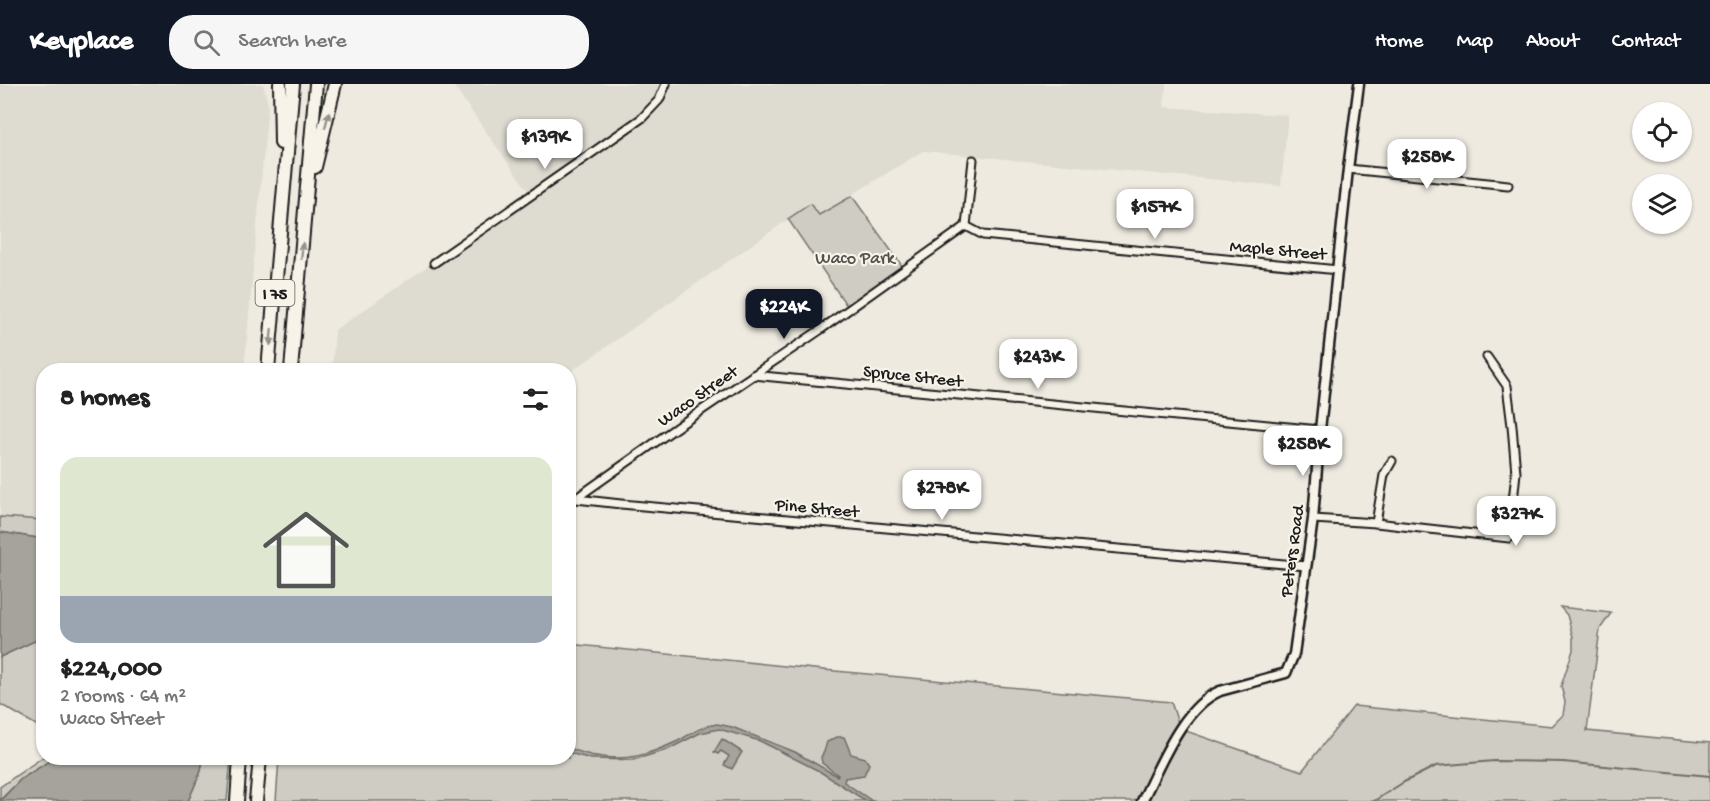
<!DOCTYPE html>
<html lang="en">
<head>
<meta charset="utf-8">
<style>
	body { margin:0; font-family:"Gochi Hand",sans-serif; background:#f6f6f6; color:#222; height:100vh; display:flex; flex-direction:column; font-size:22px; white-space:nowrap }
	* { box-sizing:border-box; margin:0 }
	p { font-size:20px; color:#767676 }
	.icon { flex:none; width:33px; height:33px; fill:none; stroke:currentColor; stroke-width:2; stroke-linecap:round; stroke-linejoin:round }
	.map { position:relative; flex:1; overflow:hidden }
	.drawer { position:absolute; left:36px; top:279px; width:540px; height:402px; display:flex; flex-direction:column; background:#fff; border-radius:24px; box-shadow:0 2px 4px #0004 }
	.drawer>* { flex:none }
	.buttons { position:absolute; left:1632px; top:18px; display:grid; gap:12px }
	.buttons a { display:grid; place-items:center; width:60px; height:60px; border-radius:50%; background:#fff; box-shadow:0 2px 4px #0004; font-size:30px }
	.price { position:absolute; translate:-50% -51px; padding:0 14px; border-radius:12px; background:#fff; color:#222; font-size:20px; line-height:39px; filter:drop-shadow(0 2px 3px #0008) }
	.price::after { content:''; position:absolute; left:50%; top:36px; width:18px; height:14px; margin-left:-9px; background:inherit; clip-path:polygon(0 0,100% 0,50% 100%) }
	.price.on { background:#111827; color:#fff }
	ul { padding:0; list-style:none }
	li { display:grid; align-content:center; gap:12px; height:318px; padding:0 24px }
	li+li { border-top:2px solid #e0e0e0 }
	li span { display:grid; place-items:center; height:186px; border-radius:18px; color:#555 }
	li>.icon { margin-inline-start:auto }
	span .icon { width:108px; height:108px; fill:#fffc; stroke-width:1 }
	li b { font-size:26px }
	h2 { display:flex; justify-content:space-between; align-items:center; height:72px; padding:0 24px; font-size:26px }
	header { display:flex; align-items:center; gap:36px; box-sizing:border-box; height:84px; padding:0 30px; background:#111827; color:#fff }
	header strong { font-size:28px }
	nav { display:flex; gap:33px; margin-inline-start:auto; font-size:21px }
	.search { width:420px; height:54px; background:#f6f6f6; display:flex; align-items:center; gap:15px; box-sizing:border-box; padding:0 21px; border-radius:24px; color:#767676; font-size:22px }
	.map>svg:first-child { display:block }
	.built { fill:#dedbd1 }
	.green { fill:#cfccc3; stroke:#767470; stroke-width:1.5 }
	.water { fill:#a6a39d; stroke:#6f6d69; stroke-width:1.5 }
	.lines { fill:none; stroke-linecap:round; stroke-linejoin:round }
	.stream { stroke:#6f6d69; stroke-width:2 }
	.minor-casing { stroke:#1c1c1c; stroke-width:11 }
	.tertiary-casing { stroke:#1c1c1c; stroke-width:13 }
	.motorway-casing { stroke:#1c1c1c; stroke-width:16 }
	.minor { stroke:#f7f3e8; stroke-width:7 }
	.tertiary { stroke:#f7f3e8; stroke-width:8 }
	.motorway { stroke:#f7f3e8; stroke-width:12 }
	.oneway { fill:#94928c }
	.labels { text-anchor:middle; stroke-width:4.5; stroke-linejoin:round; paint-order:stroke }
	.shield { fill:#f7f3e8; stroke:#5e5c59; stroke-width:1.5 }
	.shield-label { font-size:16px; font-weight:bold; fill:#1c1c1c }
	.street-label { font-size:18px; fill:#1c1c1c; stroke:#f7f3e8 }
	.park-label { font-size:18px; fill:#52514e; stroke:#f7f3e8 }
</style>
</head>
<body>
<header>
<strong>Keyplace</strong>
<div class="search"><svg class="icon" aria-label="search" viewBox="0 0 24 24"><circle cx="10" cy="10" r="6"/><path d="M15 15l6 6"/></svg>Search here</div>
<nav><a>Home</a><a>Map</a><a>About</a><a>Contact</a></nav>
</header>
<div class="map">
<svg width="1710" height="717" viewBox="0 0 1710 717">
	<rect width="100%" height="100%" fill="#eeeae0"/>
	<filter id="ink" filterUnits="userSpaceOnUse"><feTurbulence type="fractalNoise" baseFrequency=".0167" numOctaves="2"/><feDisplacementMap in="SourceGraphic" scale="12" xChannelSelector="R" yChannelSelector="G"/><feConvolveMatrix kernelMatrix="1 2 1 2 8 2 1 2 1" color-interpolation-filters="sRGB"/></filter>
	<g filter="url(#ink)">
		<!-- built -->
		<g class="built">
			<polygon points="0,0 263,0 268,20 244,286 44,286 43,436 0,433"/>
			<polygon points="452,0 1166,0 1164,23 1288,31 1281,102 923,67 819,131 810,120 569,289 568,286 332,286 335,246 531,111"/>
		</g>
		<!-- green -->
		<g class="green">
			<polygon points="852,112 905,186 849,225 788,135 810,120 819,131"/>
			<polygon points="0,433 43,436 43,455 0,448"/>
			<polygon points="1560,523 1611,529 1600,545 1587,647 1710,659 1710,717 276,717 279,674 568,674 569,560 824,586 1171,618 1180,645 1302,687 1354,622 1552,642 1563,631 1565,618 1561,602 1573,566 1573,553 1567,531"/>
			<polygon points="43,549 43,645 0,620 0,573 39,555"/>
			<polygon points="43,673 54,674 21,695 0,716 0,703"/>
			<polygon points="203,674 231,674 227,717 188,717 201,687"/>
		</g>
		<!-- water -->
		<g class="water">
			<polygon points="0,448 44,455 43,549 39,555 0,573"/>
			<path d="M717 640 732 643 795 668 837 692 838 691 822 679 821 673 824 668 827 658 837 653H844L851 670 865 674 869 680 864 691 845 694 844 698 872 717H866L819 687 760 657 719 645 700 649 667 666 633 676 591 675 569 669V664C578 667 587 671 596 672 628 678 650 670 678 657 691 650 701 642 717 640Z"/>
			<polygon points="722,655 742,668 732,685 724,681 729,672 721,667 718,670 714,668"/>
			<polygon points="54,674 203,674 201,687 188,717 0,717 21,695"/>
		</g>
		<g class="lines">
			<!-- stream -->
			<polyline class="stream" points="1374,717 1404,698 1436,682 1494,677 1563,678 1710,692"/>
			<defs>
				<g id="minor">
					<polyline points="1348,85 1508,101"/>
					<polyline points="966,142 983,151 1338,186"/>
					<polyline points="434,179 642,34 659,16 666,0"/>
					<polyline points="753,291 1320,346"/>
					<polyline points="576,415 621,420 1306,482"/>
					<polyline points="568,420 677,343 820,246 966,142 973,76"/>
					<polyline points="1313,435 1376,439 1509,454 1516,389 1512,342 1507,302 1487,273"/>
					<polyline points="1376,439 1384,391 1392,377"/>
				</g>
				<path id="tertiary" d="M1142 717C1160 682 1182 623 1220 607L1286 589 1294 570 1313 435 1320 346 1348 85 1359 0"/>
				<g id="motorway">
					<polyline points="280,0 281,59"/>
					<polyline points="315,83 335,0"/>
					<polyline points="268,286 293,0"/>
					<polyline points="291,286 316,0"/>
					<polyline points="237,717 240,674"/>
					<polyline points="256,717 260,674"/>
				</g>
			</defs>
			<!-- minor casing -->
			<use href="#minor" class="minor-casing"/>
			<!-- tertiary casing -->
			<use href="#tertiary" class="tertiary-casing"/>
			<!-- motorway casing -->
			<use href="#motorway" class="motorway-casing"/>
			<!-- minor -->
			<use href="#minor" class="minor"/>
			<!-- tertiary -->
			<use href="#tertiary" class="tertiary"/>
			<!-- motorway -->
			<use href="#motorway" class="motorway"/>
		</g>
		<!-- one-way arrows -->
		<defs><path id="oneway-solid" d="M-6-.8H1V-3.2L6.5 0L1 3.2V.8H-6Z" transform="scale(1.5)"/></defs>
		<g class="oneway">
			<use href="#oneway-solid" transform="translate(327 36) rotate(-76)"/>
			<use href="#oneway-solid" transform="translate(302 167) rotate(-85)"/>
			<use href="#oneway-solid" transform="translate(271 253) rotate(95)"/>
		</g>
	</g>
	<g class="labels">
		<!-- shield labels -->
		<rect class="shield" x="255.5" y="196" width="39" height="26" rx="4.5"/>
		<g class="shield-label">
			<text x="275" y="215">I 75</text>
		</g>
		<!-- street labels -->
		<g class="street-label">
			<text transform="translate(1278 165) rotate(5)" y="6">Maple Street</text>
			<text transform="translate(913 291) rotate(6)" y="6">Spruce Street</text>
			<text transform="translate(697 311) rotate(-35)" y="6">Waco Street</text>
			<text transform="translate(817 423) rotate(5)" y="6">Pine Street</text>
			<text transform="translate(1291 467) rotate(-82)" y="6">Peters Road</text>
		</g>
		<!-- park labels -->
		<g class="park-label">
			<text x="855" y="179">Waco Park</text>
		</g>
	</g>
</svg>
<div class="buttons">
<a><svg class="icon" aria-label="locate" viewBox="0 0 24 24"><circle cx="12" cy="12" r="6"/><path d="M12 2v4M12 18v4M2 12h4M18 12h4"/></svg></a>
<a><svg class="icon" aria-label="layers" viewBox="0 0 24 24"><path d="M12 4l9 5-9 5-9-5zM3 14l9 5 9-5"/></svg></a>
</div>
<b class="price" style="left:545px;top:86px">$139K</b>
<b class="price" style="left:1427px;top:106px">$258K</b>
<b class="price" style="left:1155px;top:156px">$157K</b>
<b class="price on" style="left:784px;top:256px">$224K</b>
<b class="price" style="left:1038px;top:306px">$243K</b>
<b class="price" style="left:1303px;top:393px">$258K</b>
<b class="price" style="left:942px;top:437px">$278K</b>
<b class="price" style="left:1516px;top:463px">$327K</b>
<section class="drawer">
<h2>8 homes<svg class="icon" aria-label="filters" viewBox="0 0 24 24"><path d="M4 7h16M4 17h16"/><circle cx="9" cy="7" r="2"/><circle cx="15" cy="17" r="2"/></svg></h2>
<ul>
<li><span style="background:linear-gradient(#dfe7d0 75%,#9aa5b1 0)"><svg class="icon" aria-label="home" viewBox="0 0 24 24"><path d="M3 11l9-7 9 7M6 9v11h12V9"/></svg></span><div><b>$224,000</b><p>2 rooms · 64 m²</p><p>Waco Street</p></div></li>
</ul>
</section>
</div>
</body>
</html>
